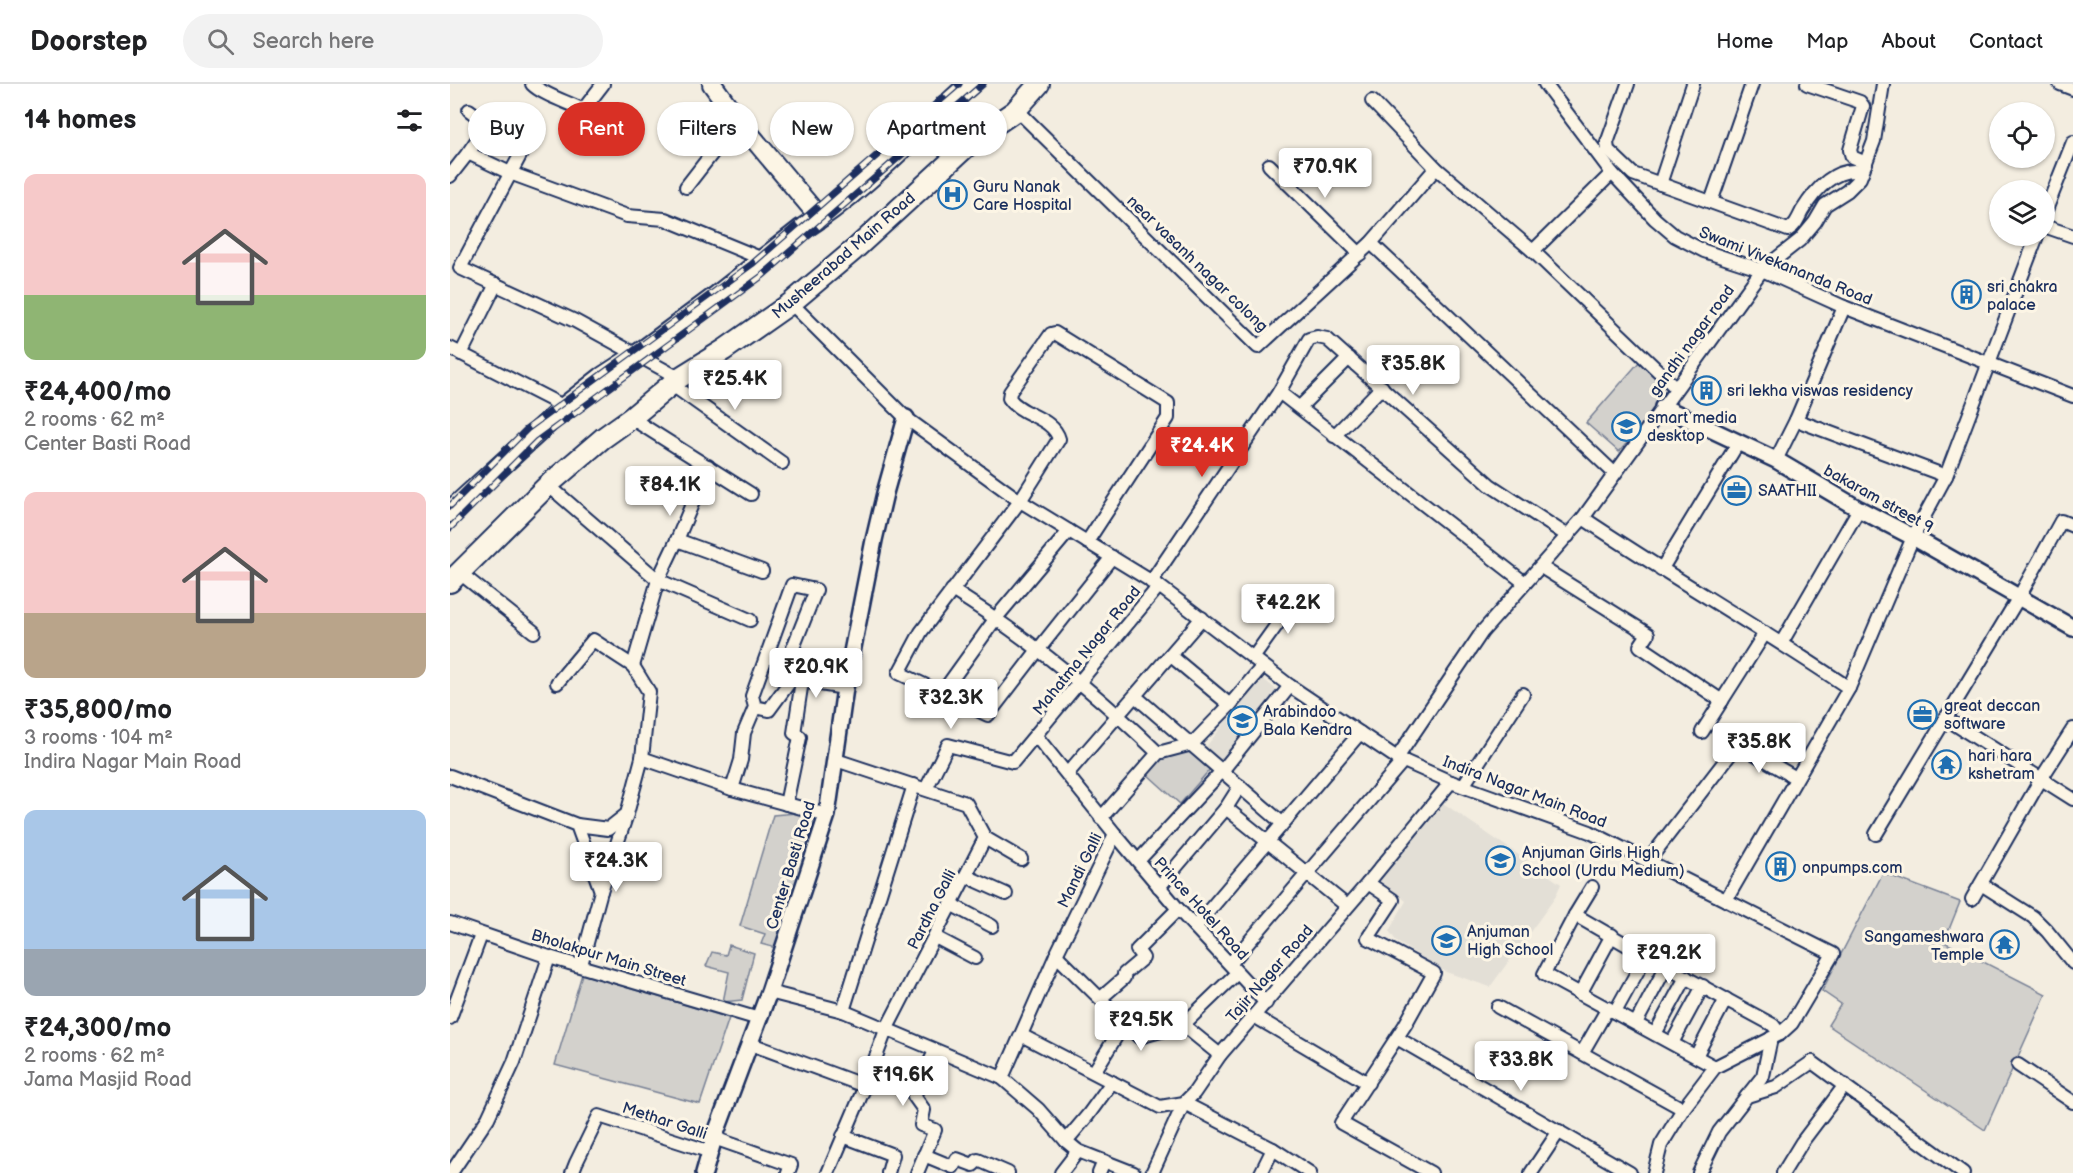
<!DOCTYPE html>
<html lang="en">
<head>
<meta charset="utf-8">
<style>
	body { margin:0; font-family:"Balsamiq Sans",sans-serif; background:#f2f2f2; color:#202124; height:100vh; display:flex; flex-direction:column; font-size:22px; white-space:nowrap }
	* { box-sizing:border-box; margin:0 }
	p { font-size:20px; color:#757577 }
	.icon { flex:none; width:33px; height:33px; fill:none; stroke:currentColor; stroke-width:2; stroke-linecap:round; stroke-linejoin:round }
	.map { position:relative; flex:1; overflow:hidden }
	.side { display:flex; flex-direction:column; background:#fff; width:450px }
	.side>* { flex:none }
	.banner { position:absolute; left:18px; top:18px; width:570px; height:54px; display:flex; gap:12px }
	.buttons { position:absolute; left:1539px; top:18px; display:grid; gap:12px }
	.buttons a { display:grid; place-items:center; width:66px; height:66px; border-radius:50%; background:#fff; box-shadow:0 2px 4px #0004; font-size:30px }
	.price { position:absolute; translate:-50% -51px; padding:0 14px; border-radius:6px; background:#fff; color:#222; font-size:20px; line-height:39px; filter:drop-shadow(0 2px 3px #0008) }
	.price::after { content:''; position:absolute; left:50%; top:36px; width:18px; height:14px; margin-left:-9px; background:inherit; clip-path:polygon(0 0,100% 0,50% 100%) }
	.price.selected { background:#d93025; color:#fff }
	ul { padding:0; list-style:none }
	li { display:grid; align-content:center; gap:12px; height:318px; padding:0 24px }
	li span { display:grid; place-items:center; height:186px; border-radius:12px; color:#555 }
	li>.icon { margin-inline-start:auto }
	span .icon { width:108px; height:108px; fill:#fffc; stroke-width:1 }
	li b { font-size:26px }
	h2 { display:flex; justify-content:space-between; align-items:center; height:72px; padding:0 24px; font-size:26px }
	.chip { padding:0 21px; border-radius:27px; background:#fff; box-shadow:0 2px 4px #0004; font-size:21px; line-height:54px }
	.chip.selected { background:#d93025; color:#fff }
	header { display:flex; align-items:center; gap:36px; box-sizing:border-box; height:84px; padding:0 30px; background:#fff; border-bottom:2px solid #e0e0e0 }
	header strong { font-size:28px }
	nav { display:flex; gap:33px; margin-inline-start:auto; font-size:21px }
	.search { width:420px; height:54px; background:#f2f2f2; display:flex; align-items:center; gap:15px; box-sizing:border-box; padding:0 21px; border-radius:33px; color:#757577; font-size:22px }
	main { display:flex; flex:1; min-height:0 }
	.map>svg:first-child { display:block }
	.built { fill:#e3dfd6 }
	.green { fill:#d3d1cc; stroke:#778095; stroke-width:1.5 }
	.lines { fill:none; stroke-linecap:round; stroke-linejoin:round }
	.minor-casing { stroke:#1b2f5e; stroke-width:16 }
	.tertiary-casing { stroke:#1b2f5e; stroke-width:20 }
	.secondary-casing { stroke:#1b2f5e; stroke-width:22 }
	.primary-casing { stroke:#1b2f5e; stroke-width:24 }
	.minor { stroke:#fcf5e5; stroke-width:12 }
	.tertiary { stroke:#fcf5e5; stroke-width:15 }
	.secondary { stroke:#fcf5e5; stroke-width:18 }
	.primary { stroke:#fcf5e5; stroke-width:20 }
	.rail-casing { stroke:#1b2f5e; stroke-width:7 }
	.rail { stroke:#fcf5e5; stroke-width:4.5; stroke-dasharray:14; stroke-linecap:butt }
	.labels { text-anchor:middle; stroke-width:6; stroke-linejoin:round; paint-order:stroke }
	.poi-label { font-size:16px; fill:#1b2f5e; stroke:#fcf5e5; text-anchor:start }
	.street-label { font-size:16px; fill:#1b2f5e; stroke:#fcf5e5 }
</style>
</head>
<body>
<header>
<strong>Doorstep</strong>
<div class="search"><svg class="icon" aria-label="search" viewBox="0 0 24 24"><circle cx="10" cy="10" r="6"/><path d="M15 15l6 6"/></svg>Search here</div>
<nav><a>Home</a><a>Map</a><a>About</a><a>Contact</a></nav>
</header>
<main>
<section class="side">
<h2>14 homes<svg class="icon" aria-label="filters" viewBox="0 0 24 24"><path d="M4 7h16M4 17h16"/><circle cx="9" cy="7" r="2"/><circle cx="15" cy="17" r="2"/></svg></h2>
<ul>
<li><span style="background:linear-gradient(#f6c9c9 65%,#8fb573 0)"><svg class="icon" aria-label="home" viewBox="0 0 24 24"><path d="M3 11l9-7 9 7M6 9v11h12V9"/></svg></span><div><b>₹24,400/mo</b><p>2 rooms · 62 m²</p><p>Center Basti Road</p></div></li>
<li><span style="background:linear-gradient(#f6c9c9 65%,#b9a48a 0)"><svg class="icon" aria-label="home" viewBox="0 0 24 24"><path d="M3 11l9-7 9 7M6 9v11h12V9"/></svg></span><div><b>₹35,800/mo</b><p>3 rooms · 104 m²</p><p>Indira Nagar Main Road</p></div></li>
<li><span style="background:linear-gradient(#a9c7e8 75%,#9aa5b1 0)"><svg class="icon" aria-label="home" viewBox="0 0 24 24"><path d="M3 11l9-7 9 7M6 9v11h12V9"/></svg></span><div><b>₹24,300/mo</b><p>2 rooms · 62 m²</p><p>Jama Masjid Road</p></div></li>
</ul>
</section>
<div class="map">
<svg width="1623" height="1089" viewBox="0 0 1623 1089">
	<rect width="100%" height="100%" fill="#f3ede0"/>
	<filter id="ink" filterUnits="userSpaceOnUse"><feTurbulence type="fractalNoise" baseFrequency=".0167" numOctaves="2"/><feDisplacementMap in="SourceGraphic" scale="12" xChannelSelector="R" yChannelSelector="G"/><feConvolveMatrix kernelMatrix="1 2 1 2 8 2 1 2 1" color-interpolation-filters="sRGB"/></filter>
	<g filter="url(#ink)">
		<!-- built -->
		<g class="built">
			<polygon points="811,593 829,608 772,679 755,664"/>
			<polygon points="990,717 1111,800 1104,815 1040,903 996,888 947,858 939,847 956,817 927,794"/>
		</g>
		<!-- green -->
		<g class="green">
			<polygon points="1190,277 1223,306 1169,368 1136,339"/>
			<polygon points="740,665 761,684 730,720 697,690 715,671"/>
			<polygon points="346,729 365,734 330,865 311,860 315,850 290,842 323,731"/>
			<polygon points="1433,789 1510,818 1494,858 1596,910 1535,1046 1378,941 1391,920 1372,907"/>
			<polygon points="279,861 304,869 292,916 273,918 279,888 256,882 262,868 276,871"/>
			<polygon points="132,890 279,934 250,1020 105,981"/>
		</g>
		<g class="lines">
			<defs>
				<g id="minor">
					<path d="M82 0C93 11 118 18 133 26L153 0"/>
					<polyline points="1095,0 1162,89 1205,135 1225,152 1254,167 1312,186 1394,223 1623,312"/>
					<path d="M1178 0 1157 59 1158 66 1183 90 1338 146C1346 141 1348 135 1352 127 1365 106 1385 82 1412 88"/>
					<polyline points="1357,0 1410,18 1413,22 1400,66 1402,73 1416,79"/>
					<polyline points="1610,0 1623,5"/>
					<polyline points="922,17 986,84 1083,167 1226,304"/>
					<polyline points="566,25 808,263 921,159 986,84"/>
					<polyline points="82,49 10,184 125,237 229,294"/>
					<polyline points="18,69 38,40 19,26"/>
					<polyline points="819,81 910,170"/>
					<polyline points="0,92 18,69 60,89 177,132 215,135 315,176"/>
					<polyline points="1210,100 1243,0"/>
					<polyline points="236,103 288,36"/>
					<polyline points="1261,118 1302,0"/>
					<polyline points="1594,131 1623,58"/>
					<polyline points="1594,142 1623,152"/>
					<polyline points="921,159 1164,389"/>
					<polyline points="1083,167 1162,89"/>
					<polyline points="341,219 456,334 570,417 709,502 840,602 947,674 1001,698 1140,748 1383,870 1342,939 1330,950 1265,983 1233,1025 1211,1061 1204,1089"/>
					<polyline points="0,264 115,323"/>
					<polyline points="11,270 46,200"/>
					<polyline points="221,300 332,379"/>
					<polyline points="829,308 1075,499"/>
					<polyline points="850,323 899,274"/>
					<polyline points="181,334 301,410"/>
					<polyline points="1346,336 1496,392"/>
					<polyline points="884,352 932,303"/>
					<polyline points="1326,376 1346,336 1394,223"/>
					<polyline points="98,401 208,496 300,536"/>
					<path d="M1133 434C1221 493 1312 545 1399 604"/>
					<polyline points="227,456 312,487"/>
					<path d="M637 458 718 334V319L605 249 601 250 560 308 559 314C571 332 603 333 609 355L570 417 471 548 449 589 538 631 588 566 662 473"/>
					<polyline points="1091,483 1198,550 1190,562 1272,617"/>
					<polyline points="1211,486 1288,359"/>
					<polyline points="10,489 84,548"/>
					<polyline points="701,498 829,308 859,255 867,253 877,255 1040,401 1118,452"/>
					<path d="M502 506C577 553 645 608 708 669"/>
					<polyline points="1332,558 1409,425"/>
					<polyline points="720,571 780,621"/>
					<polyline points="803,574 849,510"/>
					<polyline points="345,596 395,604"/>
					<polyline points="107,599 143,556 183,582"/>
					<polyline points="492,609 546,534 619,447"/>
					<polyline points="685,612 832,739"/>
					<polyline points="1495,634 1623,715"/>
					<polyline points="1252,648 1315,549"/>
					<polyline points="192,674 282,705 377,731"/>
					<polyline points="947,674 1032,548 1133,434 1312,186 1350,156 1365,138 1375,121 1397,107 1410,94 1424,57 1433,0"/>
					<polyline points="617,690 752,534"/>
					<polyline points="0,692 127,741 151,807"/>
					<polyline points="1013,702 1073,610"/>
					<polyline points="282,705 291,676 294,649 305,623 319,626 341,596 343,564 366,506 342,501 302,612 305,623"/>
					<polyline points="476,705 498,661 563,678 709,502"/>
					<polyline points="336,720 350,653 344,649 352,597"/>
					<polyline points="776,724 897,822"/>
					<polyline points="651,734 708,669 742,660 780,621 813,582"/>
					<polyline points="127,741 158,745 177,730 192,674 199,608 183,582 208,496 227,456 258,382"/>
					<polyline points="665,750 728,825 816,919"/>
					<polyline points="1426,750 1569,513 1611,437 1623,442"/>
					<polyline points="535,754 571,775"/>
					<polyline points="688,777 772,687 840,602"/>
					<polyline points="1198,777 1288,660 1346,694"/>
					<polyline points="516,792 556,810"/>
					<polyline points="918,799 943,816 918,854 984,889 955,941 891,1039 981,1089"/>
					<polyline points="1531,800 1583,833 1597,847 1623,879"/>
					<polyline points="709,803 776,724 790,702"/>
					<polyline points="1142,803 1125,831 1094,890 1265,983"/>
					<polyline points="1522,815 1591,695 1623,645"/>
					<polyline points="1276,816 1399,604 1463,453 1496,392 1587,152"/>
					<polyline points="502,821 542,842"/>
					<polyline points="1125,831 1196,872 1323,941 1330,950"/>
					<polyline points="0,839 99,873 309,935"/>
					<polyline points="745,843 910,649"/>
					<polyline points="485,853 525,874"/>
					<polyline points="606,871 689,953 733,941 787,889"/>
					<polyline points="780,880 953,677"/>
					<polyline points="131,881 151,807 177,730"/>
					<polyline points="319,908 393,927 552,994 588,1025 616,1057 628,1067 684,1089"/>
					<polyline points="1130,910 1162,851"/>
					<polyline points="651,914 674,894 674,890 693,874 687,866 728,825"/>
					<polyline points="1048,923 1233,1025"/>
					<polyline points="393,927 464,701"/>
					<polyline points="1165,928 1196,872"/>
					<polyline points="804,932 918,999"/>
					<polyline points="0,934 31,851"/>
					<polyline points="1186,939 1216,883"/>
					<polyline points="733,941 770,971"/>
					<polyline points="1205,950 1236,893"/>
					<polyline points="571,951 710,1023 734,1019 744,1009 770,971 918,799 1001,698"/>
					<polyline points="947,954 1180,1089"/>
					<polyline points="1222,959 1253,902"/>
					<polyline points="301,960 415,1002"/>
					<polyline points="1132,969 1158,924"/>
					<polyline points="1246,972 1276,915"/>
					<polyline points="1568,981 1623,1018"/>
					<polyline points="644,988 675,938"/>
					<polyline points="552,994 606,871 665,750 586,652"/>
					<polyline points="1297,1012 1313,992 1321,954"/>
					<polyline points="393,1052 443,1071 438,1089"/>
					<polyline points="264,1054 341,1081 338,1089"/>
					<polyline points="616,1057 638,1031 662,998"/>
					<polyline points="474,1071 503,1083 507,1075 523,1081 528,1076 558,1089"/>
					<polyline points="1,1089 38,1034 64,978 99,873"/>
					<polyline points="122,1089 126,1079 149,1032 261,1068"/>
					<polyline points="378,1089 415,1002 436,946 535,754 516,719 386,676"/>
					<polyline points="467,1089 485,1046 471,1041 474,1026 464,1012 485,967"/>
					<polyline points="611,1089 628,1067"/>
					<polyline points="649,1089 654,1077"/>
					<polyline points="702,1089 734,1019 823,1065 860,1089"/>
					<polyline points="811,1089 823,1065"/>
					<polyline points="1081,1089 1109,1047"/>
					<polyline points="1249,1089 1269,1048 1297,1012 1326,1003 1362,978 1513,1089"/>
					<polyline points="1333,1089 1352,1058 1395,1001"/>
				</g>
				<g id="tertiary">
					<polyline points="1213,323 1326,376 1409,425 1463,453 1623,544"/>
					<polyline points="254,1089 264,1054 319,908 377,731 395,604 424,456 435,409 456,334"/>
				</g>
				<polyline id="secondary" points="262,0 288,36 370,134"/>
				<g id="primary">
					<polyline points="496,21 527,53"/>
					<path d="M0 428 115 323 152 294 189 270 266 213 351 146C413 107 466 49 520 0"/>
					<polyline points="0,498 98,401 153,354 181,334 229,294 274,266 341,219 404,166 527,53 565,27 589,0"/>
				</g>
			</defs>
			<!-- minor casing -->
			<use href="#minor" class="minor-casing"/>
			<!-- tertiary casing -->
			<use href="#tertiary" class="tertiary-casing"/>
			<!-- secondary casing -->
			<use href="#secondary" class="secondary-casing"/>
			<!-- primary casing -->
			<use href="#primary" class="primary-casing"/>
			<!-- minor -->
			<use href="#minor" class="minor"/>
			<!-- tertiary -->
			<use href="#tertiary" class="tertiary"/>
			<!-- secondary -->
			<use href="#secondary" class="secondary"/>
			<!-- primary -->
			<use href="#primary" class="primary"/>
			<defs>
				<g id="rail">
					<polyline points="0,422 77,345 302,180 509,0"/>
					<polyline points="0,444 87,357 312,192 533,0"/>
				</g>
			</defs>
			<!-- rail casing -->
			<use href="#rail" class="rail-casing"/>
			<!-- rail -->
			<use href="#rail" class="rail"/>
		</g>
	</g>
	<!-- icons -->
	<defs>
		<symbol id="hospital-ring" viewBox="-11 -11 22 22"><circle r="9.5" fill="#fcf5e5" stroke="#1f6fb2" stroke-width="1.5"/><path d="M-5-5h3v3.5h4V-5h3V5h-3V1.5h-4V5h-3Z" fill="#1f6fb2"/></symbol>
		<symbol id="building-ring" viewBox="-11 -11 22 22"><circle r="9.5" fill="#fcf5e5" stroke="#1f6fb2" stroke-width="1.5"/><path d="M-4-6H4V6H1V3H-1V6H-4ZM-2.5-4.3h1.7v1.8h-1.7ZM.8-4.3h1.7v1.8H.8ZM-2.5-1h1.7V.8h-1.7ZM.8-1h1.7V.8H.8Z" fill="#1f6fb2"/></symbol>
		<symbol id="university-ring" viewBox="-11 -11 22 22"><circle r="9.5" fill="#fcf5e5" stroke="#1f6fb2" stroke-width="1.5"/><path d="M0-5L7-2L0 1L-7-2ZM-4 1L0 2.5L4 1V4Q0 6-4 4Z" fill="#1f6fb2"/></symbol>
		<symbol id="office-ring" viewBox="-11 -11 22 22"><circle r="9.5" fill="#fcf5e5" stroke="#1f6fb2" stroke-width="1.5"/><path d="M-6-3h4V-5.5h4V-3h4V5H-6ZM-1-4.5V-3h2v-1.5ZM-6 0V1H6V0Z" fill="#1f6fb2"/></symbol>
		<symbol id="school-ring" viewBox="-11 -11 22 22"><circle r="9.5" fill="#fcf5e5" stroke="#1f6fb2" stroke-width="1.5"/><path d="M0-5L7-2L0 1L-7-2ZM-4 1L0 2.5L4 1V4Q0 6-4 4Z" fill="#1f6fb2"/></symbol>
		<symbol id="temple-ring" viewBox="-11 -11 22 22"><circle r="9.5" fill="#fcf5e5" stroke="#1f6fb2" stroke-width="1.5"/><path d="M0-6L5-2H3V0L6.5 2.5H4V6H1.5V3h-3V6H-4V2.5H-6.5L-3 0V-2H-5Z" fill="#1f6fb2"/></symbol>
	</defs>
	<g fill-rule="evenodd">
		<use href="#hospital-ring" x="486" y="94" width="33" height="33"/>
		<use href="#building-ring" x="1500" y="194" width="33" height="33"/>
		<use href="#building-ring" x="1240" y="290" width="33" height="33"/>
		<use href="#university-ring" x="1160" y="326" width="33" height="33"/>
		<use href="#office-ring" x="1270" y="390" width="33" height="33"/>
		<use href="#office-ring" x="1456" y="614" width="33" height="33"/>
		<use href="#school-ring" x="776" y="620" width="33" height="33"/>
		<use href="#temple-ring" x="1480" y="664" width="33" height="33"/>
		<use href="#school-ring" x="1034" y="760" width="33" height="33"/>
		<use href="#building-ring" x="1314" y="766" width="33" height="33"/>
		<use href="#school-ring" x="980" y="840" width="33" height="33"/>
		<use href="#temple-ring" x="1538" y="844" width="33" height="33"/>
	</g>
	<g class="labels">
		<!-- poi labels -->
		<g class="poi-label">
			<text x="523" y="108">Guru Nanak<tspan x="523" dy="18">Care Hospital</tspan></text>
			<text x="1537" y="208">sri chakra<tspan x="1537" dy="18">palace</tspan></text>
			<text x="1277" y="312">sri lekha viswas residency</text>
			<text x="1197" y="339">smart media<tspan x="1197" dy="18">desktop</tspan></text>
			<text x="1308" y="412">SAATHII</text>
			<text x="1494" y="627">great deccan<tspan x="1494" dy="18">software</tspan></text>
			<text x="813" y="633">Arabindoo<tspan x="813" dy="18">Bala Kendra</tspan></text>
			<text x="1518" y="677">hari hara<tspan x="1518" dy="18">kshetram</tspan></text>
			<text x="1072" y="774">Anjuman Girls High<tspan x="1072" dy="18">School (Urdu Medium)</tspan></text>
			<text x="1352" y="789">onpumps.com</text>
			<text x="1017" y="853">Anjuman<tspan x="1017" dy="18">High School</tspan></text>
			<text x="1534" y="858" text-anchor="end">Sangameshwara<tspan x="1534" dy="18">Temple</tspan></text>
		</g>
		<!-- street labels -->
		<g class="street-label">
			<text transform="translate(393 171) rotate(-41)" y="6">Musheerabad Main Road</text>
			<text transform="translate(748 179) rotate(44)" y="6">near vasanh nagar colong</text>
			<text transform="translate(1336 181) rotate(22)" y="6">Swami Vivekananda Road</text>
			<text transform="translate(1241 256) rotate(-54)" y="6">gandhi nagar road</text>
			<text transform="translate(1429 414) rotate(29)" y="6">bakaram street 9</text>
			<text transform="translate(636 566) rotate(-51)" y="6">Mahatma Nagar Road</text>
			<text transform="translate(1075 707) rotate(21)" y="6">Indira Nagar Main Road</text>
			<text transform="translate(340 781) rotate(-73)" y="6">Center Basti Road</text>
			<text transform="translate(629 786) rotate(-64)" y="6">Mandi Galli</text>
			<text transform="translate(752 824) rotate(48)" y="6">Prince Hotel Road</text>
			<text transform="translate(481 825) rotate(-63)" y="6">Pardha Galli</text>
			<text transform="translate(159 873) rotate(17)" y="6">Bholakpur Main Street</text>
			<text transform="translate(819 889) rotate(-49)" y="6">Tajir Nagar Road</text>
			<text transform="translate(215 1036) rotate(18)" y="6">Methar Galli</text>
		</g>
	</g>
</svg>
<div class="buttons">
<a><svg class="icon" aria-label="locate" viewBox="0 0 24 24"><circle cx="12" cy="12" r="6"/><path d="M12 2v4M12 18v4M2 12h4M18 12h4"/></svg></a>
<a><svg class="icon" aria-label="layers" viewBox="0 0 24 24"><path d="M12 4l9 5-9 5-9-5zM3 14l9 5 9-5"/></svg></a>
</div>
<b class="price" style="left:875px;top:115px">₹70.9K</b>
<b class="price" style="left:963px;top:312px">₹35.8K</b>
<b class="price" style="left:285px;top:327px">₹25.4K</b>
<b class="price selected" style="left:752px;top:394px">₹24.4K</b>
<b class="price" style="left:220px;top:433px">₹84.1K</b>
<b class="price" style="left:838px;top:551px">₹42.2K</b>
<b class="price" style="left:366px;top:615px">₹20.9K</b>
<b class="price" style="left:501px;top:646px">₹32.3K</b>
<b class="price" style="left:1309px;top:690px">₹35.8K</b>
<b class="price" style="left:166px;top:809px">₹24.3K</b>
<b class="price" style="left:1219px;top:901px">₹29.2K</b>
<b class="price" style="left:691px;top:968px">₹29.5K</b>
<b class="price" style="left:1071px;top:1008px">₹33.8K</b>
<b class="price" style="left:453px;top:1023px">₹19.6K</b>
<div class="banner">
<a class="chip">Buy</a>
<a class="chip selected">Rent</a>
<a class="chip">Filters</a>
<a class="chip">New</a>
<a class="chip">Apartment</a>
</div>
</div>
</main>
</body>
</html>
